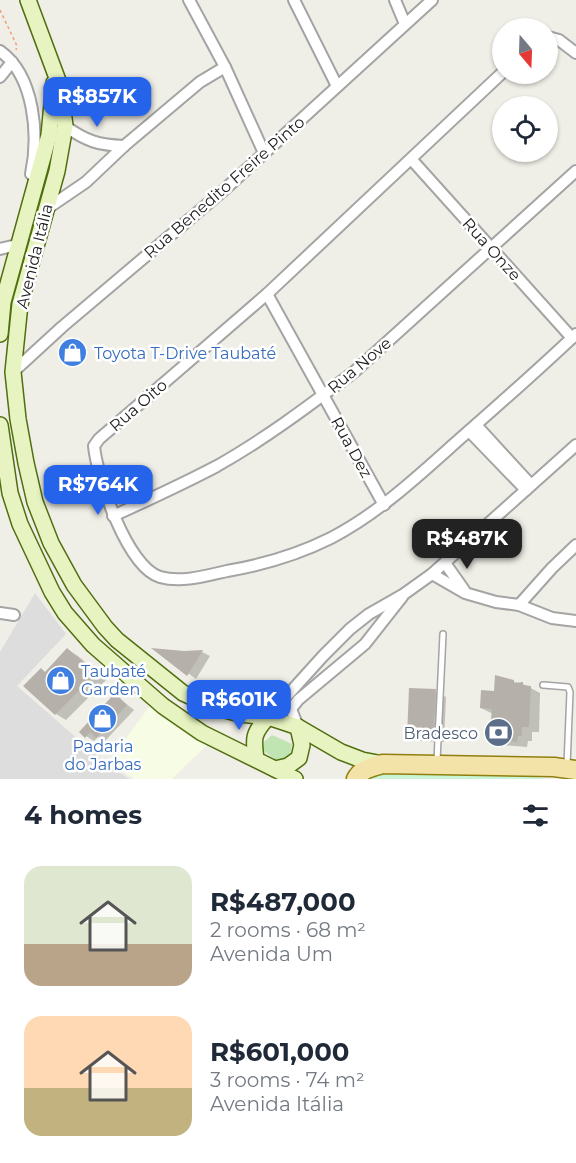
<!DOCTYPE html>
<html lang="en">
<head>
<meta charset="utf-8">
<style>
	body { margin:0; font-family:Montserrat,sans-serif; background:#f2f2f3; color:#1f2937; height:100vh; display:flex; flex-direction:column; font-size:22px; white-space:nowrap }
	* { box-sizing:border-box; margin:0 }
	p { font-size:20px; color:#747a83 }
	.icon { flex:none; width:33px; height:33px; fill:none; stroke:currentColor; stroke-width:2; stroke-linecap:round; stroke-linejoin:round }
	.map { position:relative; height:779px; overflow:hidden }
	.side { display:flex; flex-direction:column; background:#fff; flex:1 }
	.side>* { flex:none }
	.needle { width:39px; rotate:161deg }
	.controls { position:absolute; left:492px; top:18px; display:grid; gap:12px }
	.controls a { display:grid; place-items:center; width:66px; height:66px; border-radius:50%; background:#fff; box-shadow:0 2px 4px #0004; font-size:30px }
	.price { position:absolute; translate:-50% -51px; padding:0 14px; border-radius:12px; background:#2563eb; color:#fff; font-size:20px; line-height:39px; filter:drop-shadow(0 2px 3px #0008) }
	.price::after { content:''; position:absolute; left:50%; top:36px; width:18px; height:14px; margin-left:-9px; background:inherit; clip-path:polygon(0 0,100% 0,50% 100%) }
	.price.current { background:#222; color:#fff }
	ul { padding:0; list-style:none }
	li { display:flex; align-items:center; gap:18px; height:150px; padding:0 24px }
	li span { display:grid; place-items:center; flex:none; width:168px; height:120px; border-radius:18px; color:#555 }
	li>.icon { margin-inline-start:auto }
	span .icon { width:72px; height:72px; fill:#fffc; stroke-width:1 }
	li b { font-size:26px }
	h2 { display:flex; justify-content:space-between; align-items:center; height:72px; padding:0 24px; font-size:26px }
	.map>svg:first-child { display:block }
	.residential { fill:#dedddd }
	.education { fill:#f7fce4 }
	.grass { fill:#c0e5b2 }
	.park { fill:#c9f5d6 }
	.shadow { fill:#0003 }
	.building { fill:#b5b1aa }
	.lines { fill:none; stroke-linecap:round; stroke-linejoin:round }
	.service-casing { stroke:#a4a4a4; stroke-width:8 }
	.minor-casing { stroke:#a4a4a4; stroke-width:14 }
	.secondary-casing { stroke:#506f0f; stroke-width:18 }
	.primary-casing { stroke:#8f7f0e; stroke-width:21 }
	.path { stroke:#ee9f7b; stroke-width:1.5; stroke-dasharray:3 3; stroke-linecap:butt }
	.service { stroke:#fff; stroke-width:5 }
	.minor { stroke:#fff; stroke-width:10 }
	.secondary { stroke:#e7f4c1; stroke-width:15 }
	.primary { stroke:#f4e3a8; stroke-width:18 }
	.labels { text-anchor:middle; stroke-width:5; stroke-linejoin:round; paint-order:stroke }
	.street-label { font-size:16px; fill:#202020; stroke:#fff }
	.shop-label { font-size:16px; fill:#366cbe; stroke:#fff; text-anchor:start }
	.service-label { font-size:16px; fill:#4e5e75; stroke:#fff; text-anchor:end }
</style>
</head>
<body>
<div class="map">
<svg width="576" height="779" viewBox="0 0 576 779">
	<rect width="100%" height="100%" fill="#f0efe7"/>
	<!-- residential -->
	<polygon class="residential" points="35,593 66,634 17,686 110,767 130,779 0,779 0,652"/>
	<!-- education -->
	<polygon class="education" points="152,703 207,745 172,779 135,779 120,770 109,761"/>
	<!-- grass -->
	<polygon class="grass" points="272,735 292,744 290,756 286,761 275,759 262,750 264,742"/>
	<!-- park -->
	<polygon class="park" points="372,771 517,774 546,779 365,779"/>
	<!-- shadow -->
	<g class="shadow">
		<polygon points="68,650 78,656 106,680 66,720 56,714"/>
		<polygon points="156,650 202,652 210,656 196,679"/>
		<polygon points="514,682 523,684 540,693 539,732 532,732 532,741 528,741 527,747 501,745 491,739 493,714 481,708 495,692"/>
		<polygon points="435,691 446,697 444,742 420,741 409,735"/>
		<polygon points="115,695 134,710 105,741 98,737 94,741 86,736"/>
	</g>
	<!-- building -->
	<g class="building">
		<polygon points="67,648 96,673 55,715 23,686 41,668 45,672"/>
		<polygon points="151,648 184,651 203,650 187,676"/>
		<polygon points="495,675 514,680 514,683 523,682 523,685 531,686 529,727 522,727 522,736 518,736 517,742 489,740 492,709 480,708 481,690 494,691"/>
		<polygon points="409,688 436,689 433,737 407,736"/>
		<polygon points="115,693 127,705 96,738 90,732 85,738 79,732"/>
	</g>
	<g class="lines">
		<defs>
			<g id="service">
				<polyline points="543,685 568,687 570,692 567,765"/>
				<polyline points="437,761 443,634"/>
			</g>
			<g id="minor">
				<polyline points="189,0 225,67 264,153"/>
				<polyline points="294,0 337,86"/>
				<polyline points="395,0 405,24"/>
				<polyline points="548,37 559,40 576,53"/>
				<path d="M0 51C35 76 39 136 31 174"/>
				<path d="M502 73 267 294 99 439 94 446C97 477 127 567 160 577 181 583 205 576 227 571 262 565 299 554 331 538 377 514 415 479 454 444 495 408 536 372 576 334"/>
				<polyline points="0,77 12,62"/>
				<path d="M65 126C86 141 98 145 124 146"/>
				<polyline points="412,160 572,338"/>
				<polyline points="45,210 86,182 124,146 200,82 225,67"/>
				<polyline points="0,249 17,245 19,239"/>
				<polyline points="267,294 384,505"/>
				<polyline points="13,372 62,327 224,190 432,0"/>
				<polyline points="476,425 531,485"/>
				<polyline points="469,431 526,490"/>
				<path d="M113 516C148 500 183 484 217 466 265 439 310 405 354 372L576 171"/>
				<polyline points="445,563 464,590"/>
				<polyline points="432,574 465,593 496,602 519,605 552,618 576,621"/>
				<polyline points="519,605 552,568 576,545"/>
				<polyline points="0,613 14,615"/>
				<polyline points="268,717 323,656 350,629 369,614 404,594 432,574 576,445"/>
				<polyline points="298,727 291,709 298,700 365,644 402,597"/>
			</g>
			<g id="secondary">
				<polyline points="28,0 60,86 65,126 57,171 20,304 13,372 18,419 26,463 35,502 51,543 74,585 105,627 117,640 183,693 211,706 240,714 268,717 298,727 341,752 362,760 383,764"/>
				<polyline points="0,334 3,302 49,135 54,83"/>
				<polyline points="0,425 10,493 20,524 52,592 65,613 93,645 163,706 202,733 295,779"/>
				<path d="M256 759C253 738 253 733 268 717"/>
				<polyline points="275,769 288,766 299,758 302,745 298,727"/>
			</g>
			<path id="primary" d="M356 779C361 769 372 767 383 764L554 767 576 770"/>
		</defs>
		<!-- service casing -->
		<use href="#service" class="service-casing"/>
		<!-- minor casing -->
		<use href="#minor" class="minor-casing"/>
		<!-- secondary casing -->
		<use href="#secondary" class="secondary-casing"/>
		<!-- primary casing -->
		<use href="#primary" class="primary-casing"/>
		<!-- path -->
		<polyline class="path" points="0,10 17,46 16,50"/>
		<!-- service -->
		<use href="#service" class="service"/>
		<!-- minor -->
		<use href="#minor" class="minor"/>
		<!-- secondary -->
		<use href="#secondary" class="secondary"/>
		<!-- primary -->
		<use href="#primary" class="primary"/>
	</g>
	<!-- icons -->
	<defs>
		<symbol id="shop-disc" viewBox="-11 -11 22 22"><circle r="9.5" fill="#3f7fe0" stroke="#fff"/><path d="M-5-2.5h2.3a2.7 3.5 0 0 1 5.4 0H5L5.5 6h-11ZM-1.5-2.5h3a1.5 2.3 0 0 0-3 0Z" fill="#fff"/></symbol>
		<symbol id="bank-disc" viewBox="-11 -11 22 22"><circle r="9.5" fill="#5c6f8a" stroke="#fff"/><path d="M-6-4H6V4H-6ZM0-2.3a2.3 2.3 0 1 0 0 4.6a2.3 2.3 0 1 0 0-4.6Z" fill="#fff"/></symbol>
	</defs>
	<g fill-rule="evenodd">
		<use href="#shop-disc" x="56" y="336" width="33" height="33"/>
		<use href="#shop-disc" x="44" y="664" width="33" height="33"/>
		<use href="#shop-disc" x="86" y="702" width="33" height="33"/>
		<use href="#bank-disc" x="482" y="716" width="33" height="33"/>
	</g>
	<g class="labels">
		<!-- street labels -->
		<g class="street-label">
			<text transform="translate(224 187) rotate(-41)" y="6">Rua Benedito Freire Pinto</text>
			<text transform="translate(492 249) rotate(48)" y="6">Rua Onze</text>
			<text transform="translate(34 256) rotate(-76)" y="6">Avenida Itália</text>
			<text transform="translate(359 365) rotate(-40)" y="6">Rua Nove</text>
			<text transform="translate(138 405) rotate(-41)" y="6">Rua Oito</text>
			<text transform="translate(352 447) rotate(61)" y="6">Rua Dez</text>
		</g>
		<!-- shop labels -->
		<g class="shop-label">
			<text x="94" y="359">Toyota T-Drive Taubaté</text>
			<text x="81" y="677">Taubaté<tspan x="81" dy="18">Garden</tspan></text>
			<text x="103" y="752" text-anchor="middle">Padaria<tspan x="103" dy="18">do Jarbas</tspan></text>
		</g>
		<!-- service labels -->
		<g class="service-label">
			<text x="478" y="739">Bradesco</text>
		</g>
	</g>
</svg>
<div class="controls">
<a><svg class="needle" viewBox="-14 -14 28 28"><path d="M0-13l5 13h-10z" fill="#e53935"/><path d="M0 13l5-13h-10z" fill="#747a83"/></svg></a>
<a><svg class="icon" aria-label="locate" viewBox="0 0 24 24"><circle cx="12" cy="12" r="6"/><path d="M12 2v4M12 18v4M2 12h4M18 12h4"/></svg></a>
</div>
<b class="price" style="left:97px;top:128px">R$857K</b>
<b class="price" style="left:98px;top:516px">R$764K</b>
<b class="price current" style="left:467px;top:570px">R$487K</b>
<b class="price" style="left:239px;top:731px">R$601K</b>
</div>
<section class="side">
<h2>4 homes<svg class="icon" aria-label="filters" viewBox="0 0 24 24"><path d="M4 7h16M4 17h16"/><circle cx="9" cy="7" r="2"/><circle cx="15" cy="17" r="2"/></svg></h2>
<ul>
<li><span style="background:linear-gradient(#dfe7d0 65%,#b9a48a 0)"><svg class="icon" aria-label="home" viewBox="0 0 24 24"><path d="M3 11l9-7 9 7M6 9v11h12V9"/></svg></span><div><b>R$487,000</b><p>2 rooms · 68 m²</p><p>Avenida Um</p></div></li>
<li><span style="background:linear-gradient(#ffd9b3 60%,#c2b280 0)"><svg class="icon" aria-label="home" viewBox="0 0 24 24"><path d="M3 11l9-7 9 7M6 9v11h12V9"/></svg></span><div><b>R$601,000</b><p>3 rooms · 74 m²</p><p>Avenida Itália</p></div></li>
</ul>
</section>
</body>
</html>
